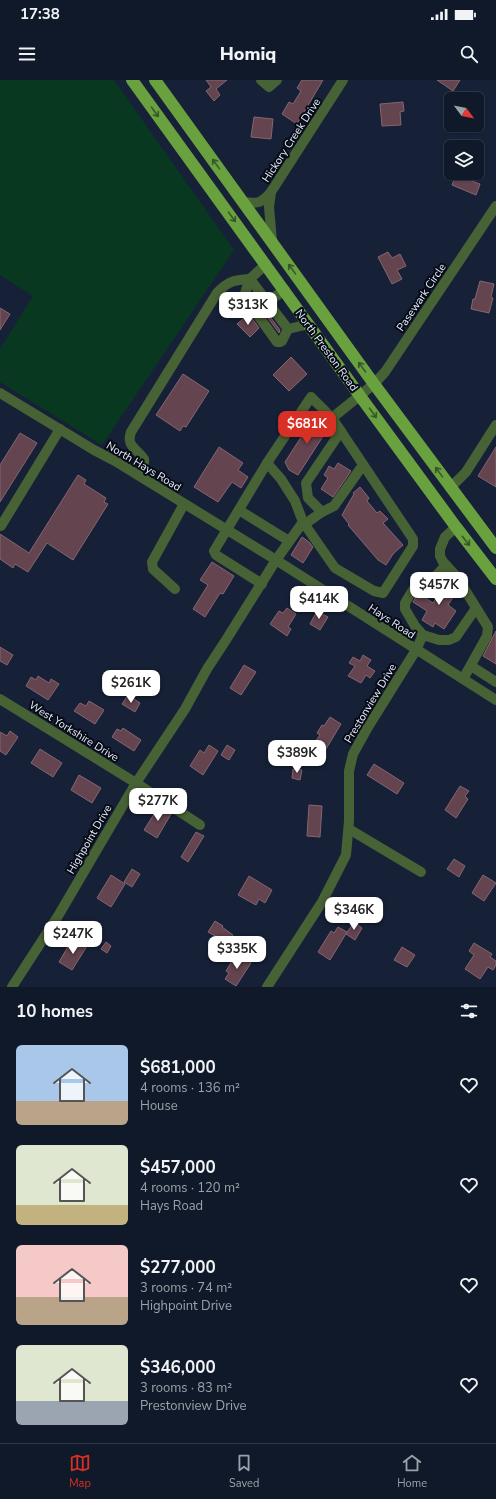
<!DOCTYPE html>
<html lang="en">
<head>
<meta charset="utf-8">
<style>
	body { margin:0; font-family:"Nunito Sans",sans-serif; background:#1e2636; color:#f1f3f6; height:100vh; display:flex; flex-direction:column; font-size:15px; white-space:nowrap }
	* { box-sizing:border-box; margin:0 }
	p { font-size:13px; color:#9ca0a8 }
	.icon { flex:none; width:22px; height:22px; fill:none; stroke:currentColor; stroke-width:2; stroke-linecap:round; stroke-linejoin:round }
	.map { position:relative; height:907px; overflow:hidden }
	.drawer { display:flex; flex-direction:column; background:#10192a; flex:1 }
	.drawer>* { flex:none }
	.needle { width:26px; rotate:122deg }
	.tools { position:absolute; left:444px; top:12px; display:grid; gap:8px }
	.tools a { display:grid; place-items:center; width:40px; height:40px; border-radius:6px; background:#10192a; box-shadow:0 1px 3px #0004,0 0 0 1px #303847; font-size:20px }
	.price { position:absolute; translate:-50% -34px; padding:0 9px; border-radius:8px; background:#fff; color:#222; font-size:13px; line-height:26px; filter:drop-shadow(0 1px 2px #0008) }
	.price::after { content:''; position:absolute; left:50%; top:24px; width:12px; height:9px; margin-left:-6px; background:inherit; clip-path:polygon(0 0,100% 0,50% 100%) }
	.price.selected { background:#d93025; color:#fff }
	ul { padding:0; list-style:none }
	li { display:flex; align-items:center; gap:12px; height:100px; padding:0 16px }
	li span { display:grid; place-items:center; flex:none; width:112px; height:80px; border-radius:6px; color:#555 }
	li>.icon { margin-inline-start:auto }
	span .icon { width:48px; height:48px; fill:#fffc; stroke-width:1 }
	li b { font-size:17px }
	h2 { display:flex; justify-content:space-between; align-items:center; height:48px; padding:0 16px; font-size:17px }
	.status { display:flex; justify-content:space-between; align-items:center; height:28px; padding:0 20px; background:#10192a; direction:ltr }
	.status svg { height:11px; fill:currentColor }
	header { display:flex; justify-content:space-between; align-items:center; height:52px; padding:0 16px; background:#10192a; font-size:18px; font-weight:800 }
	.tab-bar { display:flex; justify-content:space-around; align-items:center; height:56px; border-top:1px solid #303847; background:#10192a; font-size:11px; color:#9ca0a8 }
	.tab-bar a { display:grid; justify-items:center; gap:2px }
	.tab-bar .selected { color:#d93025 }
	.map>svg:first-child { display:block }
	.green { fill:#083920 }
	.building { fill:#63444f; stroke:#866571 }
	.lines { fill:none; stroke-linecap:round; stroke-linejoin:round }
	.minor { stroke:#476235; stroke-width:10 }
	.major { stroke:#69a13f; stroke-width:12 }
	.oneway { stroke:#38562a }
	.labels { text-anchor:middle; stroke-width:4; stroke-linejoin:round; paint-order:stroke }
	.street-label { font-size:11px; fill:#e7effe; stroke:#070b15 }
</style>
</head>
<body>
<div class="status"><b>17:38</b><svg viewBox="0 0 49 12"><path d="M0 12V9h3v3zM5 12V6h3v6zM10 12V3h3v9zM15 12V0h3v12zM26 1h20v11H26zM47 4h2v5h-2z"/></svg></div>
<header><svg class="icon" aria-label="menu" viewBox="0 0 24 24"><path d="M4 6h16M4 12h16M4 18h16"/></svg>Homiq<svg class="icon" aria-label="search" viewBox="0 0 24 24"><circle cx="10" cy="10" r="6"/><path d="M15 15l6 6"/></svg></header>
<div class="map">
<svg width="496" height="907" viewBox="0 0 496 907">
	<rect width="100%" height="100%" fill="#162138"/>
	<!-- green -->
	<polygon class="green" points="0,0 114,0 234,170 102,365 0,302 0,269 33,216 0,195"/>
	<!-- building -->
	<g class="building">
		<polygon points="206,0 227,0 216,9 220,15 214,21 206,11 211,7"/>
		<polygon points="302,0 323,0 297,44 282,34 289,22 293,24 301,11 297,8"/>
		<polygon points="437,0 460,0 453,11"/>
		<polygon points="403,22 404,31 400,32 401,45 382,46 380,24"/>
		<polygon points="254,37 273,39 271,59 251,57"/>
		<polygon points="456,95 480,104 476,115 452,105"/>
		<polygon points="388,172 392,178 400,174 406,186 397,190 402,199 392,204 378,177"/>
		<polygon points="480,201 494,204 491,217 493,218 489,233 471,229 473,219 475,219"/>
		<polygon points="259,222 280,250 279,253 257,223"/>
		<polygon points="0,228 10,234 0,250"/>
		<polygon points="249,234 259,248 250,257 237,244"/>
		<polygon points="291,277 307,294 289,311 273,295"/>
		<polygon points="183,294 209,311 186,347 183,346 180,351 156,335"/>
		<polygon points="316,334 324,339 325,341 324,343 329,347 298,395 289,390 285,382"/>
		<polygon points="20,353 37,363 0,422 0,385"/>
		<polygon points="219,367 243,383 238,390 248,397 241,408 232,402 218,422 194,407"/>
		<polygon points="496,367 496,407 478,396"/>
		<polygon points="338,383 351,391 333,417 321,409 328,398 324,395 329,386 334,389"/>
		<polygon points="78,395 86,400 84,404 106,418 104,422 108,424 73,480 47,463 28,492 15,484 13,488 0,479 0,454 29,473"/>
		<polygon points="360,407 369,418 367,421 377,433 380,431 388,439 383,443 403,465 393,474 386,485 378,480 348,445 349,444 342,435 354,414 353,413"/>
		<polygon points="302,457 309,462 313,467 303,483 291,475"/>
		<polygon points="212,482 234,496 223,514 220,513 205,537 193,529 208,505 200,500"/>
		<polygon points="448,500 454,505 458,510 448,525 456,531 444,549 435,543 433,547 422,540 427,531 413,522 418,513 433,523"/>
		<polygon points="287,528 296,534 288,547 291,549 287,556 270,544 279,531 283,533"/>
		<polygon points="317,531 328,537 320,550 310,544"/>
		<polygon points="496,551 496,584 483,576"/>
		<polygon points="0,567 13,575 7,585 0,581"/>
		<polygon points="363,575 371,580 367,586 375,591 370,598 366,595 361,603 348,596 355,586 349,583 353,577 360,581"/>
		<polygon points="244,585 256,592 241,615 230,608"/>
		<polygon points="38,596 49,603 51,599 59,604 48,620 26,606 31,597 36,600"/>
		<polygon points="128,615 140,623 135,632 122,624"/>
		<polygon points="89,621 104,630 95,644 74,631 80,623 86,626"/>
		<polygon points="330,637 341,644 326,669 315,662 320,655 317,653 322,645 324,646"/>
		<polygon points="123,648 141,660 134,671 112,657 117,649 121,651"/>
		<polygon points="10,651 18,657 6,675 0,671 0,652 7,656"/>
		<polygon points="209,665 218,671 203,695 190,686 200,670 204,673"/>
		<polygon points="227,665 235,670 229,680 221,675"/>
		<polygon points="40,669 62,683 53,697 31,683"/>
		<polygon points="374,684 404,703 397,714 367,695"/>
		<polygon points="293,689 302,690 300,700 292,698"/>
		<polygon points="79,695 101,708 92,723 71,710"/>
		<polygon points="460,706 469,711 465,716 468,719 456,738 445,730"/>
		<polygon points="309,725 322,726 320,757 307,756"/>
		<polygon points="159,726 171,734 157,758 144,750"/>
		<polygon points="196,752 204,756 188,782 181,777"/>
		<polygon points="454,779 465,786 459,797 447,789"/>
		<polygon points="132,789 140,794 132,807 124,802"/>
		<polygon points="111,795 125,804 111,827 97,818"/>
		<polygon points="483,795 496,803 484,821 472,813"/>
		<polygon points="249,796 272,810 265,823 259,819 256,825 238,815"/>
		<polygon points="215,841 223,846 222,847 233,855 228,863 208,852"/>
		<polygon points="354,842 362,848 355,860 346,854"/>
		<polygon points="338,847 347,852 330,880 318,872 331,851 334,853"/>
		<polygon points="78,860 87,866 72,890 59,882 69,865 73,868"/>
		<polygon points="106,862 111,866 107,873 101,869"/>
		<polygon points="474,863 492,874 490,877 496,881 496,885 493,890 488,887 480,899 465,889 474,875 469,871"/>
		<polygon points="402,867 415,875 407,887 394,880"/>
		<polygon points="236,874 251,883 236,906 225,899 229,893 226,891"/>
	</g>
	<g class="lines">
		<!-- minor -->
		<g class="minor">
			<polyline points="261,0 269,7 277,0"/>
			<polyline points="271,112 269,127 272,161"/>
			<path d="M244 122C258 124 262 123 271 112L343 0"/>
			<polyline points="266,184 250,199 288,249 309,244"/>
			<polyline points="267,222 285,210"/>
			<polyline points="0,313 94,370 115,381 276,480 496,620"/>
			<path d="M138 395 144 383V379C136 368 126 366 131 352L217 213C228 201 234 200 250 199L244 216 277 262H280L282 261 288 249"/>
			<polyline points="450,408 466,392 496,345"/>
			<polyline points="239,430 289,461"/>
			<polyline points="322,432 334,426 363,385"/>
			<polyline points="303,442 295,421 281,399 267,383 311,317 332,338"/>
			<polyline points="305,444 322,432 308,418 306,403 341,351"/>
			<polyline points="1,446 60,349"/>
			<polyline points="456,447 445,457 440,469 440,476 443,482 457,497 488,547 487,556 463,599"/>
			<polyline points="446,485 434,498 422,502 414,508 405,523 405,529 415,546 423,555 439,560 449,560 456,557 476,528"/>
			<polyline points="262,504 216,475 214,471 267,383"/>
			<polyline points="175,509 153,489 152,482 184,424"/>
			<polyline points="471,586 496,602"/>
			<polyline points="0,619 136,703 200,745"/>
			<polyline points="349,749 421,792"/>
			<polyline points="12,907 58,836 136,703 185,629 207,589 226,560 276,480 303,442 335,488 374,511 383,513 413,466 413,459 332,338 374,304 385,292 496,126"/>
			<polyline points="267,907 322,822 346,775 349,741 349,691 353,674 368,647 416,570 423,555"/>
		</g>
		<!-- major -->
		<g class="major">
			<polyline points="132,0 360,316 456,447 496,499"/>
			<polyline points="155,0 374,304 496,468"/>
		</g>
	</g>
	<!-- one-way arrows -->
	<defs><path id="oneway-shaft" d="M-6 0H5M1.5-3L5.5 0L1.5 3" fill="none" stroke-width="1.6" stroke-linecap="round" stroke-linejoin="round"/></defs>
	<g class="oneway">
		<use href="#oneway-shaft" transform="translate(155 32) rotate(54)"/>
		<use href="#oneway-shaft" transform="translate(216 84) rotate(-126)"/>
		<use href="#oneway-shaft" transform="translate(232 137) rotate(54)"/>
		<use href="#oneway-shaft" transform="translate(292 189) rotate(-126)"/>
		<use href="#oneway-shaft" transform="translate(362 287) rotate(-126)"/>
		<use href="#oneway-shaft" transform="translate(373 333) rotate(54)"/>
		<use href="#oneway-shaft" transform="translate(439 392) rotate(-126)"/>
		<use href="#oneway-shaft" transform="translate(466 461) rotate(52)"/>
	</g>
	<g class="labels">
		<!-- street labels -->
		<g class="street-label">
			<text transform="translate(291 60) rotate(-57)" y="4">Hickory Creek Drive</text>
			<text transform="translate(421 217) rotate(-56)" y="4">Pasewark Circle</text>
			<text transform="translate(327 270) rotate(54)" y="4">North Preston Road</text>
			<text transform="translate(144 386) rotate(31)" y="4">North Hays Road</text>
			<text transform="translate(392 541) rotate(33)" y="4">Hays Road</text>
			<text transform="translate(370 623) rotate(-59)" y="4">Prestonview Drive</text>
			<text transform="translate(74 651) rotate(32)" y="4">West Yorkshire Drive</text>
			<text transform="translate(89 759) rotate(-60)" y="4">Highpoint Drive</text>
		</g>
	</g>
</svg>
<div class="tools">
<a><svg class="needle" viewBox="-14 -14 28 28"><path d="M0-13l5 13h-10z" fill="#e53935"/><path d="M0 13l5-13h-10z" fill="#9ca0a8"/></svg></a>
<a><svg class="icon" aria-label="layers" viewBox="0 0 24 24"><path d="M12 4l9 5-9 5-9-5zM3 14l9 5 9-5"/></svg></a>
</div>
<b class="price" style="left:248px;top:246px">$313K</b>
<b class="price selected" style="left:307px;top:365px">$681K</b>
<b class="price" style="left:439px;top:526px">$457K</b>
<b class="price" style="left:319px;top:540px">$414K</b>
<b class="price" style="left:131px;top:624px">$261K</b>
<b class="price" style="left:297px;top:694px">$389K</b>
<b class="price" style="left:158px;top:742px">$277K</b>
<b class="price" style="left:354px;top:851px">$346K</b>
<b class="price" style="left:73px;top:875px">$247K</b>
<b class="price" style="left:237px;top:890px">$335K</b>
</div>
<section class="drawer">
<h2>10 homes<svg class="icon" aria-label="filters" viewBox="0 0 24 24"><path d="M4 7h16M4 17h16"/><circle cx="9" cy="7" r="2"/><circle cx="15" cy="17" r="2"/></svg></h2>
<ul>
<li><span style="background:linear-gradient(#a9c7e8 70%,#b9a48a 0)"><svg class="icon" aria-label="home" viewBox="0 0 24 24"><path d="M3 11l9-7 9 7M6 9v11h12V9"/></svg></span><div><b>$681,000</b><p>4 rooms · 136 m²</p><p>House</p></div><svg class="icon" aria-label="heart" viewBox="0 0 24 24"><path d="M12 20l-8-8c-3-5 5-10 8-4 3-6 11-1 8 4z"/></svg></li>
<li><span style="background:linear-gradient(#dfe7d0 75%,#c2b280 0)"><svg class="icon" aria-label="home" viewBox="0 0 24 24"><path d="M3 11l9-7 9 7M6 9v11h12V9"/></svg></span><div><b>$457,000</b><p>4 rooms · 120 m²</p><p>Hays Road</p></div><svg class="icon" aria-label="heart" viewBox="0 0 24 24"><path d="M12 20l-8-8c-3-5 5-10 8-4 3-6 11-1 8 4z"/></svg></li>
<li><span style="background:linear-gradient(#f6c9c9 65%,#b9a48a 0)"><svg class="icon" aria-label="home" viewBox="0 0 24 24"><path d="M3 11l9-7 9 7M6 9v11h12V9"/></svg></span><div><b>$277,000</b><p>3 rooms · 74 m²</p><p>Highpoint Drive</p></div><svg class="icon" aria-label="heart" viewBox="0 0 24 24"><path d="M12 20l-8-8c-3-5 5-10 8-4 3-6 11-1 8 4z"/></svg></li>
<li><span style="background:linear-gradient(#dfe7d0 70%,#9aa5b1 0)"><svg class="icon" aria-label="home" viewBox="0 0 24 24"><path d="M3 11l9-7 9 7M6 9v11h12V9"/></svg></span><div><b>$346,000</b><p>3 rooms · 83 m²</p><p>Prestonview Drive</p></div><svg class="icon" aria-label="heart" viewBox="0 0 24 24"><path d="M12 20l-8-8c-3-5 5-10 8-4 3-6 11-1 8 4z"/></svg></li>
</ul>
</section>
<nav class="tab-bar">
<a class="selected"><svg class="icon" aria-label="map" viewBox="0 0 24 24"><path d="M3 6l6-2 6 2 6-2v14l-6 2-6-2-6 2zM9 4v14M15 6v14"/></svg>Map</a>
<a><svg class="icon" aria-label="saved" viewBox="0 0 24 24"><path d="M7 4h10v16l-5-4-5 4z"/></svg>Saved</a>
<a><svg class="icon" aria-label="home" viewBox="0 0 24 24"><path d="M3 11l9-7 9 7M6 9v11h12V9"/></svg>Home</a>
</nav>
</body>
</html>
